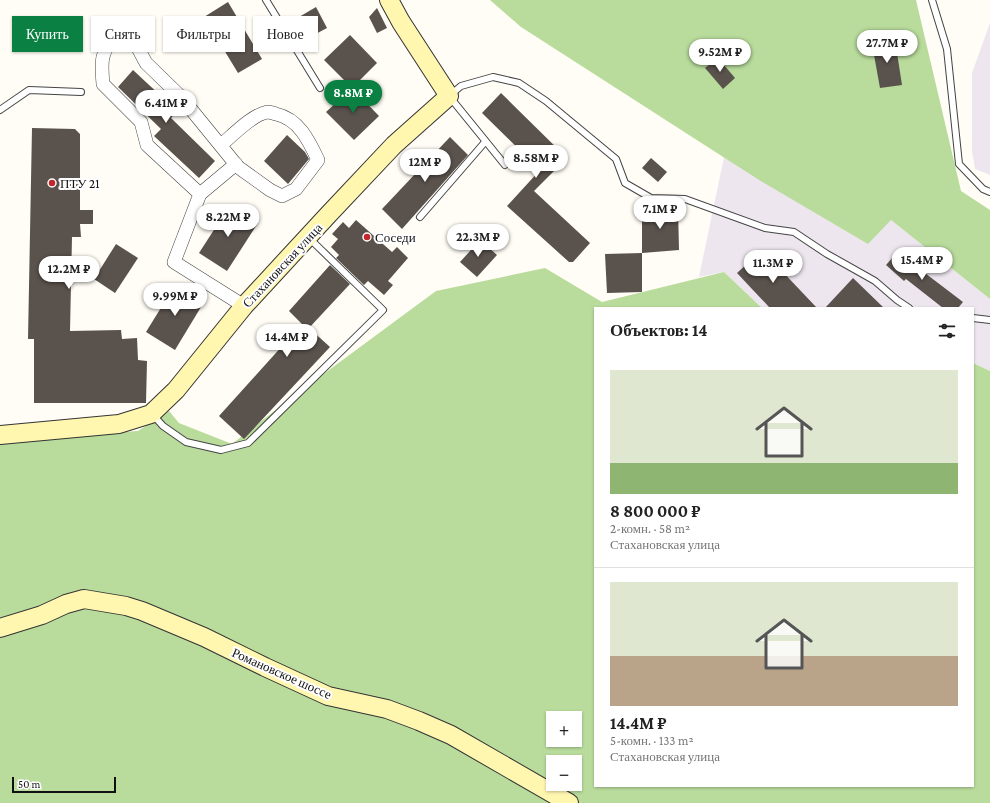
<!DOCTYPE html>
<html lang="ru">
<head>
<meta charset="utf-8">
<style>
	body { margin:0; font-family:"Crimson Pro",serif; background:#f6f6f6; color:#222; height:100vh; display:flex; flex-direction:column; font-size:15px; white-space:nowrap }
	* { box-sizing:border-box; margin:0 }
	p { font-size:13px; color:#767676 }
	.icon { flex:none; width:22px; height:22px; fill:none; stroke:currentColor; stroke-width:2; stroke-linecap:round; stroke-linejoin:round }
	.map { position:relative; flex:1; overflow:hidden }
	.panel { position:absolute; left:594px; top:307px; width:380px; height:480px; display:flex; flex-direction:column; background:#fff; border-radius:0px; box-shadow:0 1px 3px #0004 }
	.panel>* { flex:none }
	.top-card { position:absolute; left:12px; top:16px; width:380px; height:36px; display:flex; gap:8px }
	.tools { position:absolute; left:546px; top:711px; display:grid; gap:8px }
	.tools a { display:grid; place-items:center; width:36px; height:36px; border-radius:0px; background:#fff; box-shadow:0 1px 3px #0004; font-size:20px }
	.scale { position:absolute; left:12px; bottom:10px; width:104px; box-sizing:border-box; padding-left:4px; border:2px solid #111; border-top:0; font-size:11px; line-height:14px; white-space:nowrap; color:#111; -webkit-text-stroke:3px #fff; paint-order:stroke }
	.price { position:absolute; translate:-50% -34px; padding:0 9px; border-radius:14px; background:#fff; color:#222; font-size:13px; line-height:26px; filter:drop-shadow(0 1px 2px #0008) }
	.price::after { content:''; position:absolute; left:50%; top:24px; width:12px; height:9px; margin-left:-6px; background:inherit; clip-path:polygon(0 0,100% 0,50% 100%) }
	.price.selected { background:#0b8043; color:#fff }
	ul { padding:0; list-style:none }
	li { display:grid; align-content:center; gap:8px; height:212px; padding:0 16px }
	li+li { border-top:1px solid #e0e0e0 }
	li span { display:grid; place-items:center; height:124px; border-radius:0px; color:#555 }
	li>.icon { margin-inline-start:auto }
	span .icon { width:72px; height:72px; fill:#fffc; stroke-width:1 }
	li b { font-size:17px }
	h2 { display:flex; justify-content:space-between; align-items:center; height:48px; padding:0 16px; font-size:17px }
	.pill { padding:0 14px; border-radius:0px; background:#fff; box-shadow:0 1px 3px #0004; font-size:14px; line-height:36px }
	.pill.selected { background:#0b8043; color:#fff }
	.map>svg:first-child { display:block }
	.industrial { fill:#eee6ef }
	.forest { fill:#b9dc9c; fill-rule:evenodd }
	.building { fill:#5a524d }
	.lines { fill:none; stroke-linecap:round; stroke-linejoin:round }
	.lane-casing { stroke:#444; stroke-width:8 }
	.street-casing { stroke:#444; stroke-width:14 }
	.secondary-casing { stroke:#333; stroke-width:20 }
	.lane { stroke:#fff; stroke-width:6 }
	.street { stroke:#fff; stroke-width:13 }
	.secondary { stroke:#fff6b0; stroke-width:18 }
	.poi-dot { fill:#c4262e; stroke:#fff; stroke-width:1.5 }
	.labels { text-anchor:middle; stroke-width:4; stroke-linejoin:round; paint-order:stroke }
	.poi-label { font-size:13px; fill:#111; stroke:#fff; text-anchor:start }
	.street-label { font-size:13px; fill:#111; stroke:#fff }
</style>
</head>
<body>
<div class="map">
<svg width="990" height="803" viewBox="0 0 990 803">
	<rect width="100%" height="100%" fill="#fffdf5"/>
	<!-- industrial -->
	<g class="industrial">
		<polygon points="990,23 990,175 975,169 972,151 972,73"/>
		<polygon points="724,157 759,180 891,220 990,299 990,371 973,363 973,308 762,308 724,272 699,277"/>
	</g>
	<!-- forest -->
	<g class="forest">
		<polygon points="490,0 916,0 961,191 990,210 990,299 891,220 868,244 759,180 521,27"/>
		<path d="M545 268 602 302 724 272 762 308H595V786H973V363L990 371V803H0V440L138 431 169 411 179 423 232 444 291 398 436 291ZM553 718H575V740H553ZM553 762H575V784H553Z"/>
	</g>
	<!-- building -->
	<g class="building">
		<polygon points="228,2 262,59 238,73 204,17"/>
		<polygon points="316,7 327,28 310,37 299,17"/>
		<polygon points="377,8 387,28 377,33 369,17"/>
		<polygon points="350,35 377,63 352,88 324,60"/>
		<polygon points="895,40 902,85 880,88 872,44"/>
		<polygon points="718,58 735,78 723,89 705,68"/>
		<polygon points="133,70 177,111 171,118 215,161 199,178 154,136 161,129 118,87"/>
		<polygon points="352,88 379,116 354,140 326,112"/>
		<polygon points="501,93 567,158 534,191 590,243 573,262 569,262 507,206 540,170 482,113"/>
		<polygon points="32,128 75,129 80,134 80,210 93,210 93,224 80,224 81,237 72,237 70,331 121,330 122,339 137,338 138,360 147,361 146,403 34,403 34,339 28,339"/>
		<polygon points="287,135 305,152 309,159 288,184 264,161"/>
		<polygon points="450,137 468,155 402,229 382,209"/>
		<polygon points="651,158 667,172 658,182 642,168"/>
		<polygon points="230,205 258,223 227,271 199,253"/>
		<polygon points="678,208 679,250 642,253 642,209"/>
		<polygon points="356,220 392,252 397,247 408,258 388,281 393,285 384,295 368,281 364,285 336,258 339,255 331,247 338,239 332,234 343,222 349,228"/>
		<polygon points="480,240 497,255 477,277 460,262"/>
		<polygon points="116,244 138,258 115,293 94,279"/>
		<polygon points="900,249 919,265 917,267 963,302 958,308 943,308 906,279 904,281 886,265"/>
		<polygon points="762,250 817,308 770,308 737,273"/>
		<polygon points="642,253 642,292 607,293 605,254"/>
		<polygon points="330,265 350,284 309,328 330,347 244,439 219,416 302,324 289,311"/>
		<polygon points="853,278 884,308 825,308"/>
		<polygon points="175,285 204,302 175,350 146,332"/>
	</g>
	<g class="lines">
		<defs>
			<g id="lane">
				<polyline points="266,0 320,88"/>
				<polyline points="932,0 947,49 959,164 983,189 990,192"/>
				<polyline points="0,110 29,90 81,92"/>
				<polyline points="505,165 449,96 461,86 493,77 519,83 546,101 616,159 625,183 651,198 685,199 765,228 794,232 827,254 875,281 897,300 909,308"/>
				<polyline points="420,217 485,142"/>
				<polyline points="973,318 990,320"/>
				<polyline points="153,415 163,426 186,442 221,450 248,443 383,310 309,238"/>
			</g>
			<g id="street">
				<path d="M221 145C233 135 252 115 267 112 269 112 273 113 276 114 299 119 309 141 318 160L296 189 282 196 270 190 238 167 181 97 146 63 133 39 116 34C100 54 101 61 103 84L141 122 147 145 200 194 174 262 244 306"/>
				<polyline points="200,194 236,164"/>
			</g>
			<g id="secondary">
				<polyline points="0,435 119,424 151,414 176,390 244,306 328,215 394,145 449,96 401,22 389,0"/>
				<polyline points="0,628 42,615 66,604 84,599 126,606 142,611 204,637 265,667 328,696 387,709 419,721 451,735 569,803"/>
			</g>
		</defs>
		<!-- lane casing -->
		<use href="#lane" class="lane-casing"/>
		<!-- street casing -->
		<use href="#street" class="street-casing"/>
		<!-- secondary casing -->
		<use href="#secondary" class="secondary-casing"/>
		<!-- lane -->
		<use href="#lane" class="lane"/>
		<!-- street -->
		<use href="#street" class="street"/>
		<!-- secondary -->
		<use href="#secondary" class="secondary"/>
	</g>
	<!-- markers -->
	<g class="poi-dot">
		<circle cx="52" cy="183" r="4"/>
		<circle cx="367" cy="237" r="4"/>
	</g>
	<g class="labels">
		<!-- poi labels -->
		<g class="poi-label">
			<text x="60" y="188">ПТУ 21</text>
			<text x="375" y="242">Соседи</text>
		</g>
		<!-- street labels -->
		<g class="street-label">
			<text transform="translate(282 265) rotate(-47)" y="5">Стахановская улица</text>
			<text transform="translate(282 673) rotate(24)" y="5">Романовское шоссе</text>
		</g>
	</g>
</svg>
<div class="tools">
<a>+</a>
<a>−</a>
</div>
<div class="scale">50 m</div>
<b class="price" style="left:887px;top:64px">27.7M ₽</b>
<b class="price" style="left:720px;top:73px">9.52M ₽</b>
<b class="price selected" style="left:353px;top:114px">8.8M ₽</b>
<b class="price" style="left:166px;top:124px">6.41M ₽</b>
<b class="price" style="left:536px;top:179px">8.58M ₽</b>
<b class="price" style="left:425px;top:183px">12M ₽</b>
<b class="price" style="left:660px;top:230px">7.1M ₽</b>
<b class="price" style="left:228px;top:238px">8.22M ₽</b>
<b class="price" style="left:478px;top:258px">22.3M ₽</b>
<b class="price" style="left:922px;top:281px">15.4M ₽</b>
<b class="price" style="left:773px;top:284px">11.3M ₽</b>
<b class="price" style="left:69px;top:290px">12.2M ₽</b>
<b class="price" style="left:175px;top:317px">9.99M ₽</b>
<b class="price" style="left:287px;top:358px">14.4M ₽</b>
<div class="top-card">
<a class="pill selected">Купить</a>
<a class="pill">Снять</a>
<a class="pill">Фильтры</a>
<a class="pill">Новое</a>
</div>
<section class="panel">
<h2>Объектов: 14<svg class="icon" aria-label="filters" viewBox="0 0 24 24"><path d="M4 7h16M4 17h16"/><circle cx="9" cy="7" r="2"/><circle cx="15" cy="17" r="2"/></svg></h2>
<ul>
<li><span style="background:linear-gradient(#dfe7d0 75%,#8fb573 0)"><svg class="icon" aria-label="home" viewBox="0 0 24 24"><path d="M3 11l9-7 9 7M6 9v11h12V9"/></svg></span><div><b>8 800 000 ₽</b><p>2-комн. · 58 m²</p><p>Стахановская улица</p></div></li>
<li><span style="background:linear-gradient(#dfe7d0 60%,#b9a48a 0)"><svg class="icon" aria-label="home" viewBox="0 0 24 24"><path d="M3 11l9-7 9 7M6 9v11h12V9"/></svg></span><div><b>14.4M ₽</b><p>5-комн. · 133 m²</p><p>Стахановская улица</p></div></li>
</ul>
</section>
</div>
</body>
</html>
